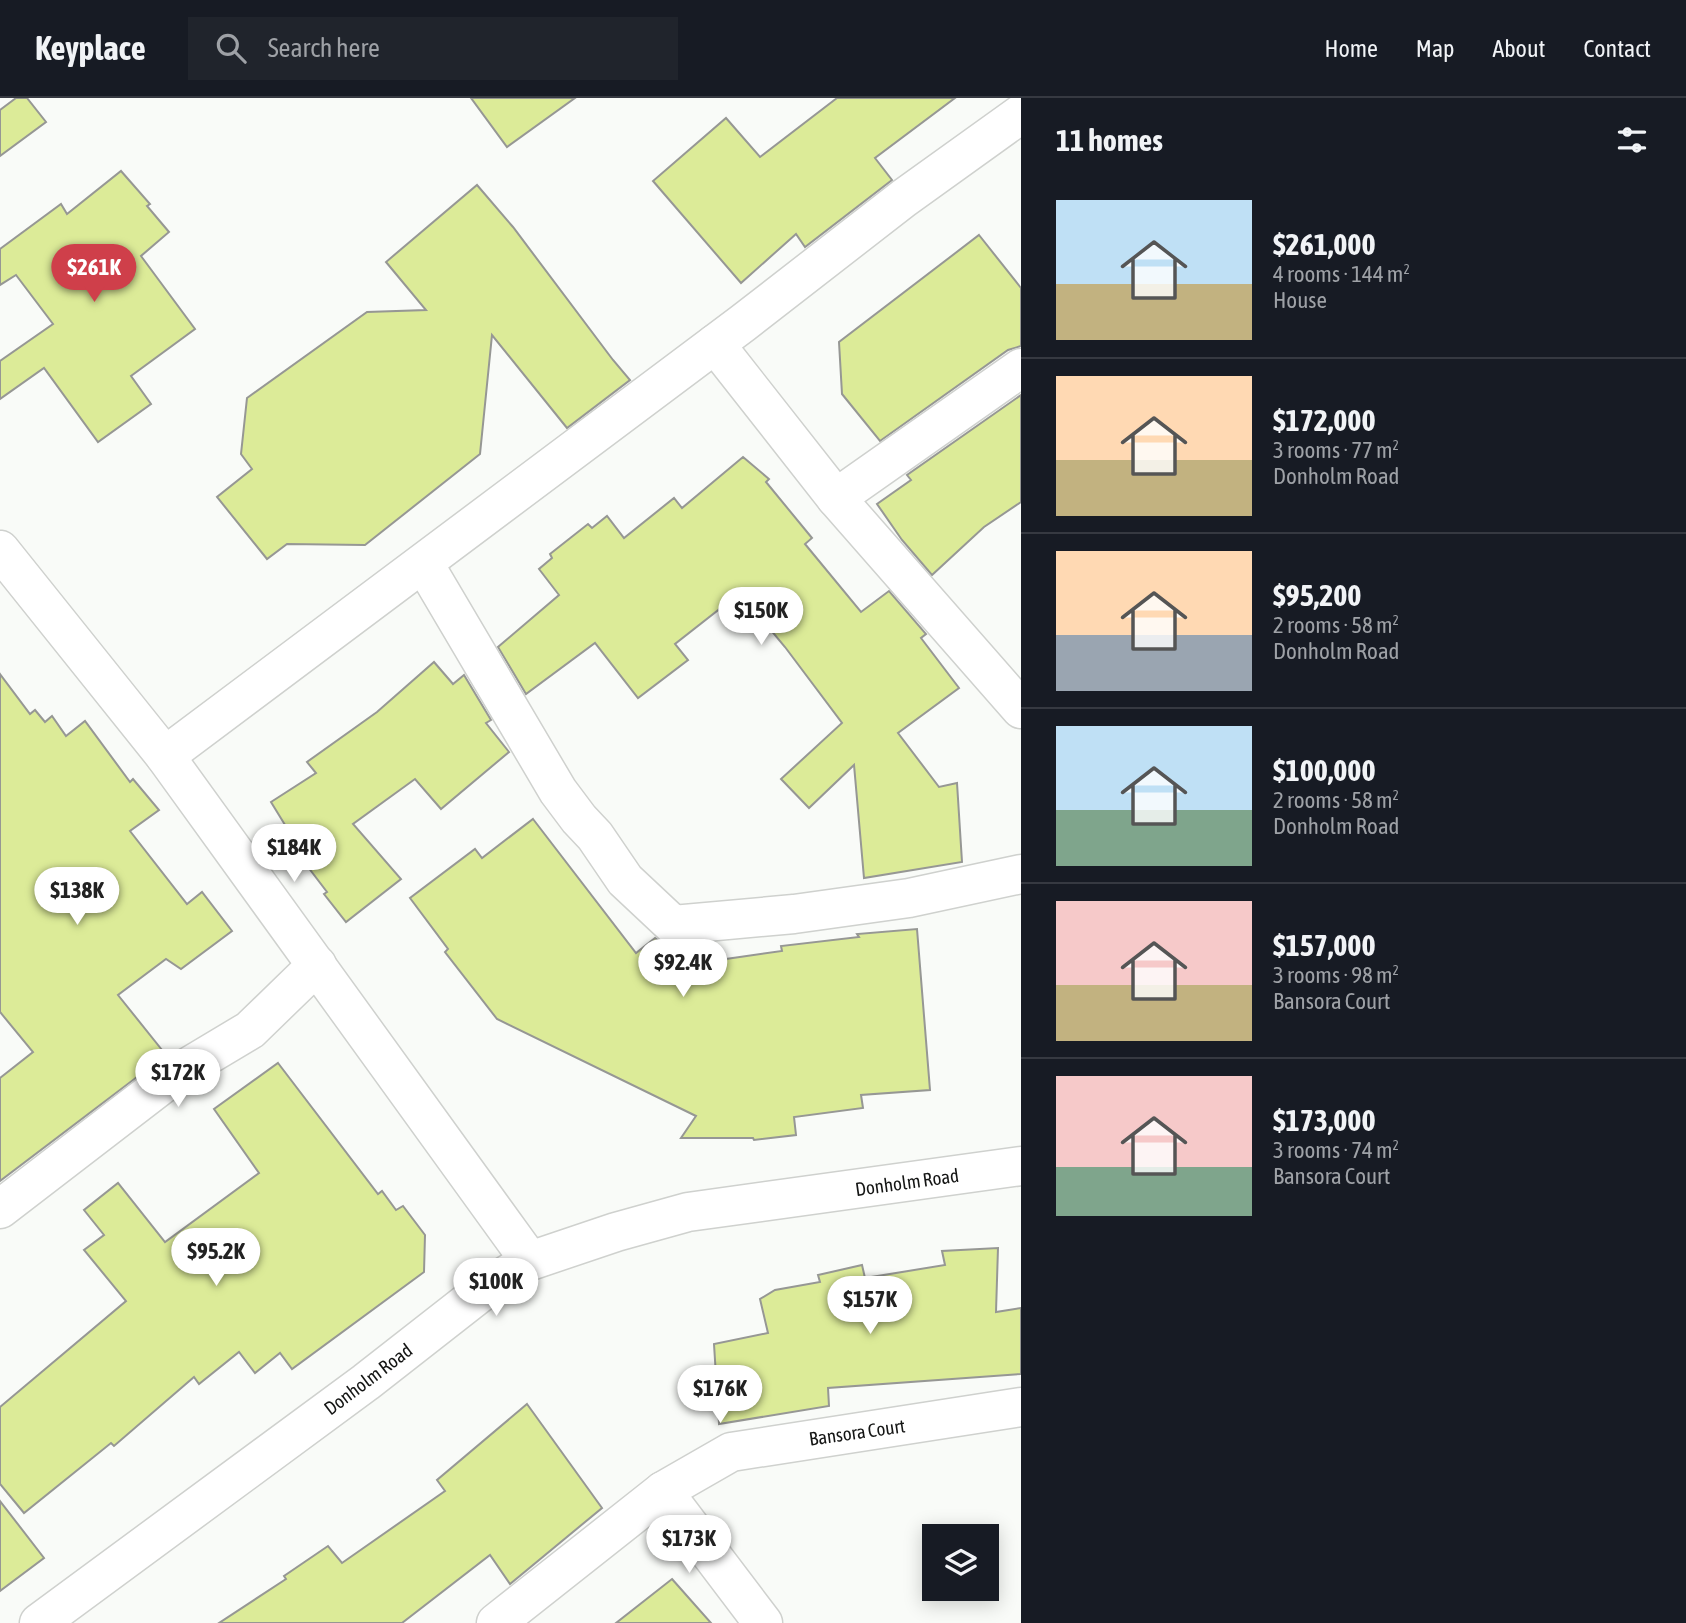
<!DOCTYPE html>
<html lang="en">
<head>
<meta charset="utf-8">
<style>
	body { margin:0; font-family:"Asap Condensed",sans-serif; background:#20242c; color:#f1f3f6; height:100vh; display:flex; flex-direction:column; font-size:26px; white-space:nowrap }
	* { box-sizing:border-box; margin:0 }
	p { font-size:23px; color:#9ea1a6 }
	.icon { flex:none; width:38px; height:38px; fill:none; stroke:currentColor; stroke-width:2; stroke-linecap:round; stroke-linejoin:round }
	.map { position:relative; flex:1; overflow:hidden }
	.details { display:flex; flex-direction:column; background:#171b24; width:665px }
	.details>* { flex:none }
	.fabs { position:absolute; left:922px; top:1426px; display:grid; gap:14px }
	.fabs a { display:grid; place-items:center; width:77px; height:77px; border-radius:0px; background:#171b24; box-shadow:0 4px 18px #0003; font-size:35px }
	.price { position:absolute; translate:-50% -60px; padding:0 16px; border-radius:24px; background:#fff; color:#222; font-size:23px; line-height:46px; filter:drop-shadow(0 2px 4px #0008) }
	.price::after { content:''; position:absolute; left:50%; top:42px; width:21px; height:16px; margin-left:-10px; background:inherit; clip-path:polygon(0 0,100% 0,50% 100%) }
	.price.current { background:#cf3f4a; color:#fff }
	ul { padding:0; list-style:none }
	li { display:flex; align-items:center; gap:21px; height:175px; padding:0 35px }
	li+li { border-top:2px solid #363941 }
	li span { display:grid; place-items:center; flex:none; width:196px; height:140px; border-radius:0px; color:#555 }
	li>.icon { margin-inline-start:auto }
	span .icon { width:84px; height:84px; fill:#fffc; stroke-width:1 }
	li b { font-size:30px }
	h2 { display:flex; justify-content:space-between; align-items:center; height:84px; padding:0 35px; font-size:30px }
	header { display:flex; align-items:center; gap:42px; box-sizing:border-box; height:98px; padding:0 35px; background:#171b24; border-bottom:2px solid #363941 }
	header strong { font-size:33px }
	nav { display:flex; gap:38px; margin-inline-start:auto; font-size:24px }
	.search { width:490px; height:63px; background:#20242c; display:flex; align-items:center; gap:18px; box-sizing:border-box; padding:0 24px; border-radius:0px; color:#9ea1a6; font-size:26px }
	main { display:flex; flex:1; min-height:0 }
	.map>svg:first-child { display:block }
	.building { fill:#dceb98; stroke:#969794; stroke-width:2 }
	.lines { fill:none; stroke-linecap:round; stroke-linejoin:round }
	.minor-casing { stroke:#cfd1ce; stroke-width:41 }
	.major-casing { stroke:#cfd1ce; stroke-width:41 }
	.minor { stroke:#fff; stroke-width:38 }
	.major { stroke:#fff; stroke-width:38 }
	.labels { text-anchor:middle; stroke-width:6; stroke-linejoin:round; paint-order:stroke }
	.street-label { font-size:19px; fill:#141514; stroke:#fff }
</style>
</head>
<body>
<header>
<strong>Keyplace</strong>
<div class="search"><svg class="icon" aria-label="search" viewBox="0 0 24 24"><circle cx="10" cy="10" r="6"/><path d="M15 15l6 6"/></svg>Search here</div>
<nav><a>Home</a><a>Map</a><a>About</a><a>Contact</a></nav>
</header>
<main>
<div class="map">
<svg width="1021" height="1525" viewBox="0 0 1021 1525">
	<rect width="100%" height="100%" fill="#f9fbf8"/>
	<!-- building -->
	<g class="building">
		<polygon points="16,0 27,0 46,24 0,58 0,12"/>
		<polygon points="471,0 575,0 507,49"/>
		<polygon points="837,0 955,0 875,60 892,82 805,149 796,136 741,185 653,83 726,20 760,59"/>
		<polygon points="121,73 150,106 147,108 169,134 141,158 195,231 131,278 151,306 98,344 44,270 0,301 0,263 53,226 16,177 0,187 0,151 61,106 67,116"/>
		<polygon points="477,87 513,129 613,262 630,282 567,330 492,237 480,356 365,447 287,446 267,461 217,399 252,371 241,356 247,300 367,214 426,212 386,164"/>
		<polygon points="979,137 1021,190 1021,248 1008,252 880,343 842,296 839,244"/>
		<polygon points="1021,297 1021,404 984,429 932,477 902,442 877,406 911,382 907,377"/>
		<polygon points="743,359 769,381 766,384 812,440 805,446 861,514 889,493 926,536 921,540 959,590 898,635 939,689 957,685 962,764 864,780 854,667 809,710 781,681 842,625 785,549 740,495 675,546 688,562 638,600 595,545 526,596 498,549 559,497 539,471 552,460 550,456 588,426 592,430 607,418 624,440 674,400 682,410"/>
		<polygon points="434,564 453,586 464,577 491,622 486,625 509,654 441,711 415,681 353,726 401,781 346,824 324,796 327,794 292,748 295,746 288,737 290,735 271,704 316,675 307,664 377,614"/>
		<polygon points="0,576 30,616 35,612 45,624 52,618 66,638 85,623 130,684 133,681 159,712 130,733 187,806 202,794 232,833 181,871 166,861 118,897 166,957 0,1083 0,980 33,954 0,914"/>
		<polygon points="533,721 636,855 655,840 665,847 675,849 677,868 782,853 781,848 859,839 857,836 917,831 930,992 861,997 863,1010 794,1019 796,1037 754,1042 753,1040 681,1040 696,1018 497,921 445,854 448,851 410,800 475,751 482,760"/>
		<polygon points="278,965 378,1096 382,1093 396,1112 403,1108 425,1137 424,1174 292,1271 280,1255 255,1275 239,1254 199,1286 194,1279 114,1348 111,1345 24,1415 0,1386 0,1309 126,1203 84,1152 104,1137 84,1112 118,1085 165,1144 259,1075 214,1011"/>
		<polygon points="998,1150 996,1214 1021,1210 1021,1276 828,1290 829,1308 719,1326 714,1246 768,1235 760,1201 775,1192 820,1184 818,1177 862,1167 865,1180 945,1167 942,1153"/>
		<polygon points="527,1306 602,1410 510,1486 490,1457 402,1525 219,1525 286,1481 284,1478 328,1448 342,1465 445,1393 437,1382"/>
		<polygon points="0,1403 44,1460 0,1493"/>
		<polygon points="672,1481 711,1525 616,1525"/>
	</g>
	<g class="lines">
		<defs>
			<g id="minor">
				<polyline points="715,246 836,400 1021,611"/>
				<polyline points="836,400 1021,270"/>
				<polyline points="0,452 165,658 530,1163"/>
				<polyline points="424,466 558,693 579,721 595,738 625,782 673,827 794,816 909,800 1021,776"/>
				<polyline points="165,658 743,225 904,100 1021,16"/>
				<polyline points="0,1111 173,978 250,932 317,867"/>
				<polyline points="663,1393 763,1525"/>
				<polyline points="496,1525 663,1393 731,1354 1021,1309"/>
			</g>
			<polyline id="major" points="39,1525 366,1284 490,1187 530,1163 616,1134 688,1114 1021,1068"/>
		</defs>
		<!-- minor casing -->
		<use href="#minor" class="minor-casing"/>
		<!-- major casing -->
		<use href="#major" class="major-casing"/>
		<!-- minor -->
		<use href="#minor" class="minor"/>
		<!-- major -->
		<use href="#major" class="major"/>
	</g>
	<g class="labels">
		<!-- street labels -->
		<g class="street-label">
			<text transform="translate(907 1084) rotate(-8)" y="7">Donholm Road</text>
			<text transform="translate(368 1281) rotate(-37)" y="7">Donholm Road</text>
			<text transform="translate(857 1334) rotate(-8)" y="7">Bansora Court</text>
		</g>
	</g>
</svg>
<div class="fabs">
<a><svg class="icon" aria-label="layers" viewBox="0 0 24 24"><path d="M12 4l9 5-9 5-9-5zM3 14l9 5 9-5"/></svg></a>
</div>
<b class="price current" style="left:94px;top:206px">$261K</b>
<b class="price" style="left:761px;top:549px">$150K</b>
<b class="price" style="left:294px;top:786px">$184K</b>
<b class="price" style="left:77px;top:829px">$138K</b>
<b class="price" style="left:683px;top:901px">$92.4K</b>
<b class="price" style="left:178px;top:1011px">$172K</b>
<b class="price" style="left:216px;top:1190px">$95.2K</b>
<b class="price" style="left:496px;top:1220px">$100K</b>
<b class="price" style="left:870px;top:1238px">$157K</b>
<b class="price" style="left:720px;top:1327px">$176K</b>
<b class="price" style="left:689px;top:1477px">$173K</b>
</div>
<section class="details">
<h2>11 homes<svg class="icon" aria-label="filters" viewBox="0 0 24 24"><path d="M4 7h16M4 17h16"/><circle cx="9" cy="7" r="2"/><circle cx="15" cy="17" r="2"/></svg></h2>
<ul>
<li><span style="background:linear-gradient(#bfe0f5 60%,#c2b280 0)"><svg class="icon" aria-label="home" viewBox="0 0 24 24"><path d="M3 11l9-7 9 7M6 9v11h12V9"/></svg></span><div><b>$261,000</b><p>4 rooms · 144 m²</p><p>House</p></div></li>
<li><span style="background:linear-gradient(#ffd9b3 60%,#c2b280 0)"><svg class="icon" aria-label="home" viewBox="0 0 24 24"><path d="M3 11l9-7 9 7M6 9v11h12V9"/></svg></span><div><b>$172,000</b><p>3 rooms · 77 m²</p><p>Donholm Road</p></div></li>
<li><span style="background:linear-gradient(#ffd9b3 60%,#9aa5b1 0)"><svg class="icon" aria-label="home" viewBox="0 0 24 24"><path d="M3 11l9-7 9 7M6 9v11h12V9"/></svg></span><div><b>$95,200</b><p>2 rooms · 58 m²</p><p>Donholm Road</p></div></li>
<li><span style="background:linear-gradient(#bfe0f5 60%,#7fa58c 0)"><svg class="icon" aria-label="home" viewBox="0 0 24 24"><path d="M3 11l9-7 9 7M6 9v11h12V9"/></svg></span><div><b>$100,000</b><p>2 rooms · 58 m²</p><p>Donholm Road</p></div></li>
<li><span style="background:linear-gradient(#f6c9c9 60%,#c2b280 0)"><svg class="icon" aria-label="home" viewBox="0 0 24 24"><path d="M3 11l9-7 9 7M6 9v11h12V9"/></svg></span><div><b>$157,000</b><p>3 rooms · 98 m²</p><p>Bansora Court</p></div></li>
<li><span style="background:linear-gradient(#f6c9c9 65%,#7fa58c 0)"><svg class="icon" aria-label="home" viewBox="0 0 24 24"><path d="M3 11l9-7 9 7M6 9v11h12V9"/></svg></span><div><b>$173,000</b><p>3 rooms · 74 m²</p><p>Bansora Court</p></div></li>
</ul>
</section>
</main>
</body>
</html>
